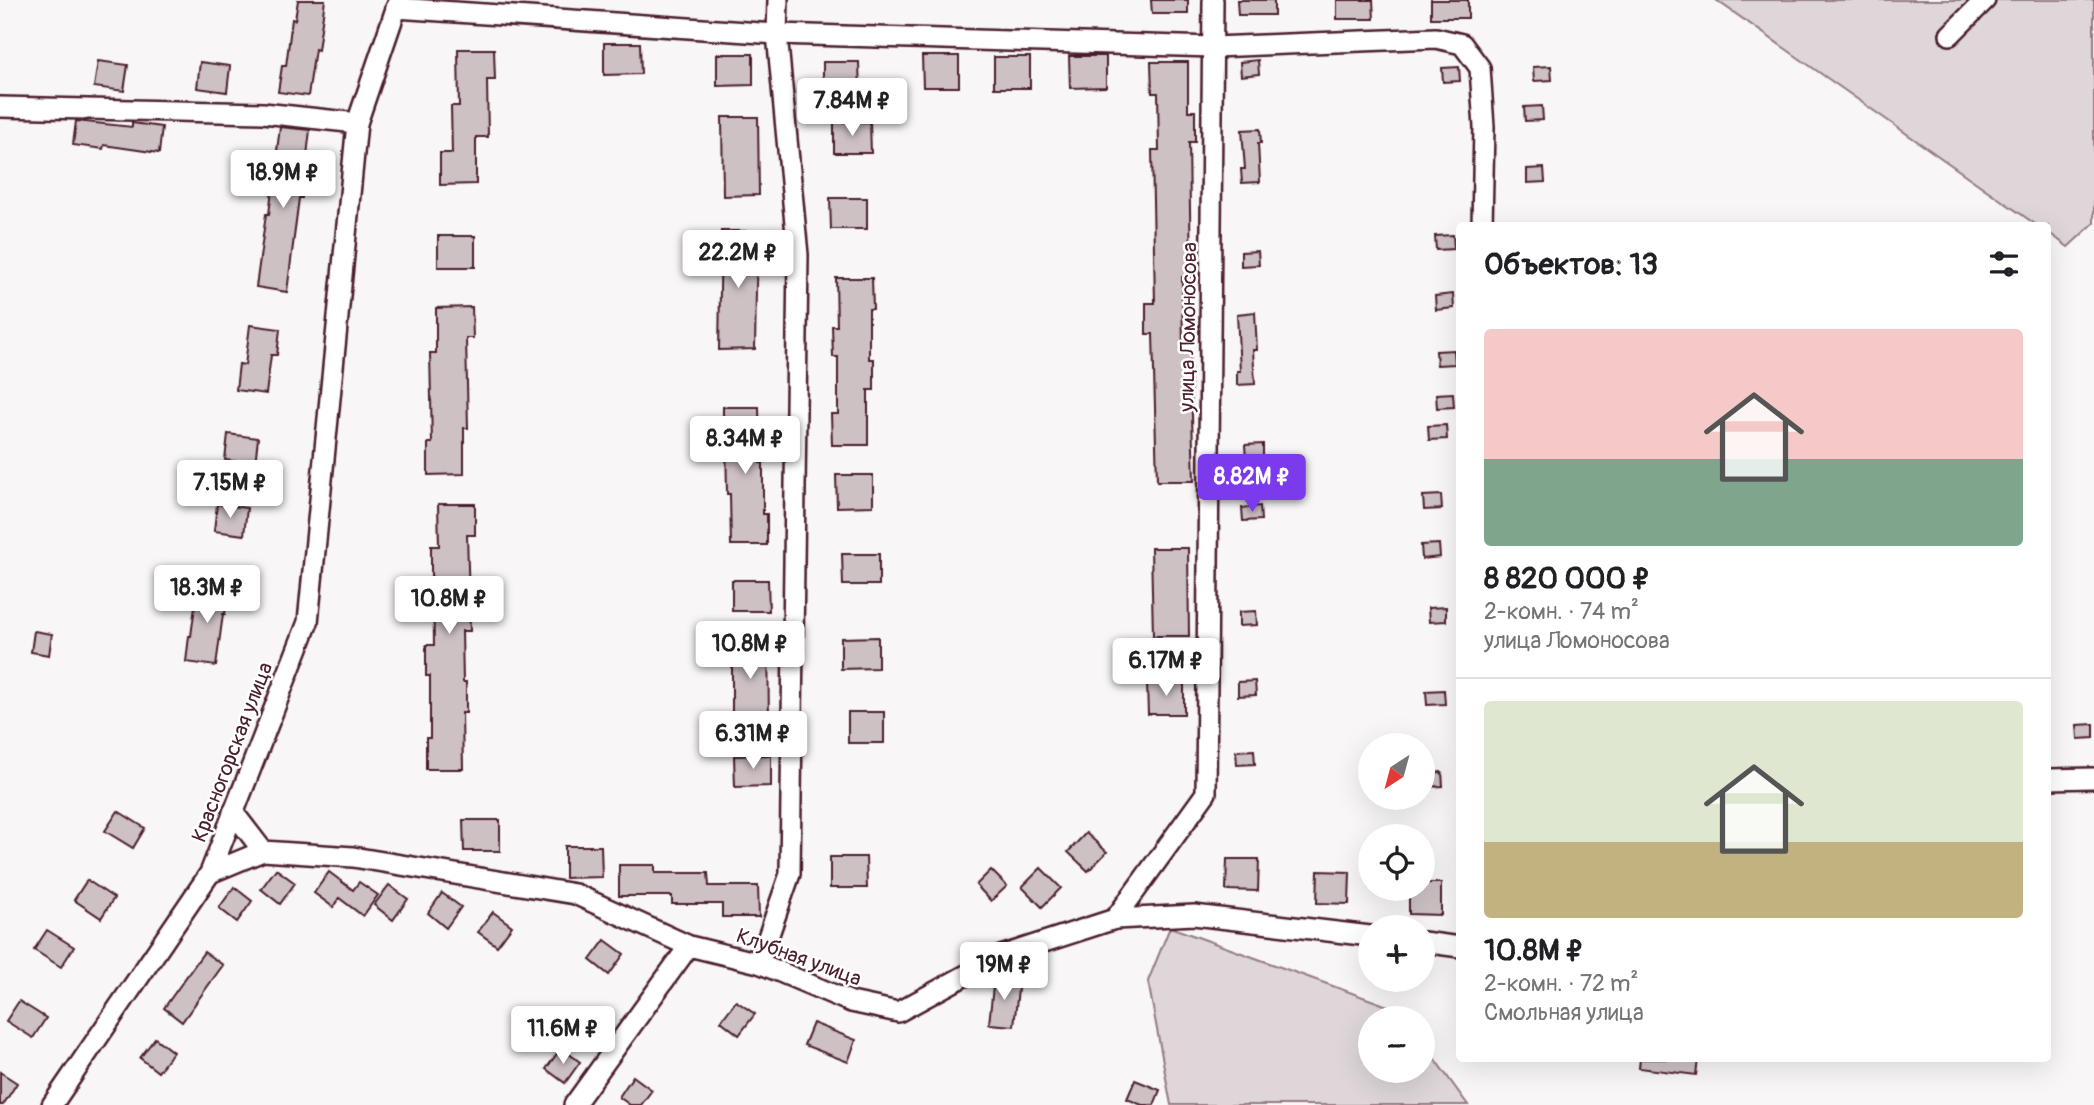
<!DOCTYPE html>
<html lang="ru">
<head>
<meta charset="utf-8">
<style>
	body { margin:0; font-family:Pangolin,sans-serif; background:#f2f2f2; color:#202124; height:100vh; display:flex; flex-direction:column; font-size:26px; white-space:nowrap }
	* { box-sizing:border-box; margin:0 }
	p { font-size:23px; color:#757577 }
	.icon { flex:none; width:38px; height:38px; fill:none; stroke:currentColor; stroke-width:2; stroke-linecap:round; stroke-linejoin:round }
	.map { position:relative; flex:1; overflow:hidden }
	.sheet { position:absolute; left:1456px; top:222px; width:595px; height:840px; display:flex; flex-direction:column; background:#fff; border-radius:7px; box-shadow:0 7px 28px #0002 }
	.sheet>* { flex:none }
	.needle { width:46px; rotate:216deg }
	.controls { position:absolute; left:1358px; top:733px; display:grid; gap:14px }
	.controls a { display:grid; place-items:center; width:77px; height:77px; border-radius:50%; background:#fff; box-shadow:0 7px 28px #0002; font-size:35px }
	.price { position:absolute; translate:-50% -60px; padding:0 16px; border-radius:7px; background:#fff; color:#222; font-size:23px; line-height:46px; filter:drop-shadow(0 2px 4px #0008) }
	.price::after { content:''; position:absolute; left:50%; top:42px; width:21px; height:16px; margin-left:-10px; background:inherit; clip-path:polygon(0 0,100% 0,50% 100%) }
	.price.current { background:#7c3aed; color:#fff }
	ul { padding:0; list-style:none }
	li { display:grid; align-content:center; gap:14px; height:371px; padding:0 28px }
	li+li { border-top:2px solid #e0e0e0 }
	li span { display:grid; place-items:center; height:217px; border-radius:7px; color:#555 }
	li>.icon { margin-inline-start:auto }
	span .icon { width:126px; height:126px; fill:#fffc; stroke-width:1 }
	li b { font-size:30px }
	h2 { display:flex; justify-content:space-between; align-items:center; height:84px; padding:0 28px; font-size:30px }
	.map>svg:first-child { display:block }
	.green { fill:#ded6d9; stroke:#947a82; stroke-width:2 }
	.building { fill:#cdc1c4; stroke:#4a1f2b; stroke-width:2 }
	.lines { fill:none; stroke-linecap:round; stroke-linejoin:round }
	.minor-casing { stroke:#4a1f2b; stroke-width:24 }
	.minor { stroke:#fff; stroke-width:19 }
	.labels { text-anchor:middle; stroke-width:5; stroke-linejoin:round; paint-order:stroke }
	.street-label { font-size:21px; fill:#4a1f2b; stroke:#fff }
</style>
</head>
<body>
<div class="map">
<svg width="2094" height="1105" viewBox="0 0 2094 1105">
	<rect width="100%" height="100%" fill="#f8f6f7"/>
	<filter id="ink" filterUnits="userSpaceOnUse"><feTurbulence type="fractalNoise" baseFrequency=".0143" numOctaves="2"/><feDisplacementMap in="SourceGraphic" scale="14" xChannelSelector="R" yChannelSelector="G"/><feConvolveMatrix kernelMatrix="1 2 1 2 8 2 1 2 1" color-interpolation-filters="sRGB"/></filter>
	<g filter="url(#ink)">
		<!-- green -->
		<g class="green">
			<polygon points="1716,0 2094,0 2094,223 2068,247 2048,232 2048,226 2038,226"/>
			<polygon points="1170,927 1399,1010 1405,1018 1370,1018 1370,1071 1423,1071 1423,1043 1468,1105 1171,1105 1148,981"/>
		</g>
		<!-- building -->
		<g class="building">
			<polygon points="298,0 325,0 318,50 315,49 308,96 278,92 282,66 286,66 292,19 295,20"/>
			<polygon points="1151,0 1188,0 1188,14 1152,14"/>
			<polygon points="1237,0 1274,0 1274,15 1238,15"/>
			<polygon points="1337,0 1373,0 1374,19 1337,19"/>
			<rect x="1431" y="0" width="37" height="18"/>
			<polygon points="604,43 640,43 641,74 604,75"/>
			<polygon points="458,49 494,49 495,80 487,80 488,137 476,137 476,184 440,185 440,153 452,153 451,106 459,106"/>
			<polygon points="717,54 753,54 753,85 717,86"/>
			<polygon points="922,56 959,56 959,87 923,87"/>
			<polygon points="1069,56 1106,56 1106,87 1070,88"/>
			<rect x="994" y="57" width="36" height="31"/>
			<polygon points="1258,60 1259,74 1241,76 1240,62"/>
			<polygon points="98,61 128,65 124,91 94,87"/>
			<polygon points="200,62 230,66 227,92 197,88"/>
			<polygon points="823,62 859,62 860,93 823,93"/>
			<polygon points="1151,62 1188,62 1188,111 1195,111 1195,142 1189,142 1191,277 1182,277 1183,351 1190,351 1194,481 1157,481 1153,334 1146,334 1146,303 1155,303 1152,150 1159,150 1158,93 1152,93"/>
			<polygon points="1551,66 1552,80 1534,81 1533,67"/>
			<polygon points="1459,67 1460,81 1443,82 1442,68"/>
			<polygon points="1542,106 1543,120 1525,121 1524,107"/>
			<polygon points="722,117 758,117 759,195 723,196"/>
			<polygon points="76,121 132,127 132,123 162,127 159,153 104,145 103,149 73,145"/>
			<polygon points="834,122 870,122 871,153 834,153"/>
			<polygon points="280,127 310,130 302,198 299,198 287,292 256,287 266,214 269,214"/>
			<polygon points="1260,129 1261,143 1258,143 1260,182 1242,183 1241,169 1245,169 1242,130"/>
			<polygon points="1544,168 1545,182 1527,183 1527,169"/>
			<polygon points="830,198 867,198 867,229 831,229"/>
			<polygon points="721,231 757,231 755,349 719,350"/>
			<polygon points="1453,235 1454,249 1436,250 1435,236"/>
			<rect x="438" y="236" width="37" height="31"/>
			<polygon points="1258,251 1259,265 1241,266 1241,252"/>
			<polygon points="836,278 872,278 873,309 869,309 869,359 874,359 874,390 868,390 868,445 832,445 831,414 838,414 838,357 833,357 832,326 837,326"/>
			<polygon points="1453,294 1454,308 1436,310 1435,296"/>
			<polygon points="472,307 473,338 466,338 468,428 464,428 464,474 428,475 428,443 432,443 430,353 436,353 436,308"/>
			<polygon points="1255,312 1257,350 1253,350 1255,384 1237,385 1237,371 1240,371 1237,314"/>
			<polygon points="250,325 280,329 277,355 271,355 266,394 236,390 239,364 245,365"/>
			<polygon points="1454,350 1455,364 1437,365 1436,351"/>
			<polygon points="1453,393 1454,407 1437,408 1436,394"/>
			<polygon points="723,407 759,407 760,463 763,463 763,514 767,514 767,545 731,545 730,494 727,494 726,439 723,439"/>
			<polygon points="1446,425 1447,439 1429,440 1428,426"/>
			<polygon points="228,434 258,438 255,464 225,460"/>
			<polygon points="1263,444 1263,458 1246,459 1245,445"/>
			<polygon points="836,475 873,475 873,506 837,507"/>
			<polygon points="1441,495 1442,509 1424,510 1423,496"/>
			<polygon points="217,504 247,508 244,535 214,531"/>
			<polygon points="438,504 475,504 475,535 467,535 470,631 462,631 463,682 466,682 466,713 462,713 463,769 426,769 426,738 430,738 430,676 426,676 426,645 434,645 433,577 431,577 431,546 439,546"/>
			<polygon points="1260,506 1261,520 1243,521 1242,508"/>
			<polygon points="1439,544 1440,557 1422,559 1421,545"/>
			<polygon points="1151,548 1188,548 1189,636 1153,636"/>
			<polygon points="842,554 879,554 879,585 843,585"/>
			<polygon points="732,580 768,580 769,611 732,611"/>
			<polygon points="198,584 228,588 225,614 223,614 216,666 186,662 189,636 191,636"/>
			<polygon points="1446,607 1446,621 1429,622 1428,608"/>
			<polygon points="1256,611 1257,625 1239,626 1239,612"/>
			<polygon points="34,631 52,634 49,655 31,652"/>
			<polygon points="878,637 878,668 841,669 841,638"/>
			<polygon points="768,638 769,724 732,724 732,639"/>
			<polygon points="1255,681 1256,695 1238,696 1238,682"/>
			<polygon points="1147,683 1184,683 1184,714 1148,714"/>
			<polygon points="1444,690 1445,704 1427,705 1426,691"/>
			<rect x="848" y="712" width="36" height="31"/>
			<polygon points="2094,724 2094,738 2078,739 2077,725"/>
			<polygon points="1254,750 1255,764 1237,765 1236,751"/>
			<polygon points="771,755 771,786 735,787 734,756"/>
			<polygon points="1442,772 1443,786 1425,787 1424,773"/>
			<polygon points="118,811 145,828 133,848 105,831"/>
			<polygon points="463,820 500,820 500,851 464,851"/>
			<polygon points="1086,833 1107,852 1088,871 1068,852"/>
			<polygon points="565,846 601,846 602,877 565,878"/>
			<polygon points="830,857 866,857 867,888 830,888"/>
			<polygon points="1227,859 1259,859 1258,891 1226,890"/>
			<polygon points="619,865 655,865 655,873 708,873 709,886 758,886 759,917 722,917 722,904 672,904 672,896 619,896"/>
			<polygon points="1041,868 1061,888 1042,907 1022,887"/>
			<polygon points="276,869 295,883 280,904 261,889"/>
			<polygon points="991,870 1007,886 991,901 976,885"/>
			<polygon points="1318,871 1350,872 1349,904 1317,903"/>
			<polygon points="329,872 353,890 359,882 378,895 363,916 339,898 333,907 314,893"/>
			<polygon points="87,880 114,898 101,918 74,900"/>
			<polygon points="1423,883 1441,883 1441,915 1409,914 1409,889 1423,889"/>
			<polygon points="389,885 408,899 393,920 374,905"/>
			<polygon points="234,887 252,901 237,922 219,908"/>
			<polygon points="442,893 461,907 446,928 428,913"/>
			<polygon points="493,912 512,926 497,946 478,932"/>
			<polygon points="47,930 74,947 61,967 34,950"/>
			<polygon points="605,940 624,954 609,975 590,960"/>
			<polygon points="204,952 223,965 182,1022 164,1008"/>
			<polygon points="994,977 1019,980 1014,1026 989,1024"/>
			<polygon points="19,1001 46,1018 33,1038 6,1021"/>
			<polygon points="736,1001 755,1014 739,1035 721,1021"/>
			<polygon points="813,1023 856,1040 848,1062 804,1045"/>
			<polygon points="155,1038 173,1052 158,1072 140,1058"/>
			<polygon points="561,1048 580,1062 565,1083 546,1069"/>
			<polygon points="1640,1059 1698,1059 1696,1075 1639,1068"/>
			<polygon points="0,1072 17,1083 3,1105 0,1105"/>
			<polygon points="633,1076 652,1090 641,1105 630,1105 619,1097"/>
			<polygon points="1135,1080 1160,1090 1154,1105 1142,1105 1127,1099"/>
		</g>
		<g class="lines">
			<defs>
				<g id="minor">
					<polyline points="396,8 777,34 1214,47 1436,38 1462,44 1480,68 1484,127 1482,226"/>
					<polyline points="1950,35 1985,0"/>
					<polyline points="0,107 263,113 357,123"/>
					<polyline points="2048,779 2094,778"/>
					<polyline points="233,812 263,851"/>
					<polyline points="210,873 263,851 353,857 575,894 689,946 759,963 851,1002 898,1012 1001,956 1115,919 1194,915 1370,936"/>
					<polyline points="1115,919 1206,793 1213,0"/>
					<polyline points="1423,942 1460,947"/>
					<polyline points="759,963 790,874 798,255 777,34 778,0"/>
					<polyline points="52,1105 210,873 308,622 357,123 399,0"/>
					<polyline points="574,1105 689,946"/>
				</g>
			</defs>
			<!-- minor casing -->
			<use href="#minor" class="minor-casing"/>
			<!-- minor -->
			<use href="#minor" class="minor"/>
		</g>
	</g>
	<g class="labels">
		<!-- street labels -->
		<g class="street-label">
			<text transform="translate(1188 327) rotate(-89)" y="7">улица Ломоносова</text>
			<text transform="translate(232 752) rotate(-69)" y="7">Красногорская улица</text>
			<text transform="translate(799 957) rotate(20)" y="7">Клубная улица</text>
		</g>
	</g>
</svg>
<div class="controls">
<a><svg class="needle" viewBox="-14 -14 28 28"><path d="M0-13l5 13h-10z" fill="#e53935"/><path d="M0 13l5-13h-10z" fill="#757577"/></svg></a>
<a><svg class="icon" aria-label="locate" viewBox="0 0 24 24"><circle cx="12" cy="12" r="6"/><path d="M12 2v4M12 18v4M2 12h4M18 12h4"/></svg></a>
<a>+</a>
<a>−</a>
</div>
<b class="price" style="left:852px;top:138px">7.84M ₽</b>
<b class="price" style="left:283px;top:210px">18.9M ₽</b>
<b class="price" style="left:738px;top:290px">22.2M ₽</b>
<b class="price" style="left:745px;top:476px">8.34M ₽</b>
<b class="price current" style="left:1252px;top:514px">8.82M ₽</b>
<b class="price" style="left:230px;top:520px">7.15M ₽</b>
<b class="price" style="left:207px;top:625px">18.3M ₽</b>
<b class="price" style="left:449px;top:636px">10.8M ₽</b>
<b class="price" style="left:750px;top:681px">10.8M ₽</b>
<b class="price" style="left:1166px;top:698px">6.17M ₽</b>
<b class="price" style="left:753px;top:771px">6.31M ₽</b>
<b class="price" style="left:1004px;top:1002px">19M ₽</b>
<b class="price" style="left:563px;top:1066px">11.6M ₽</b>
<section class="sheet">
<h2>Объектов: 13<svg class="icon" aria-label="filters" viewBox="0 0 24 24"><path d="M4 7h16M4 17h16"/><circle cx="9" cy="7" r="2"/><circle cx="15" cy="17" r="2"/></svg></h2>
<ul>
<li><span style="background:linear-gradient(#f6c9c9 60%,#7fa58c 0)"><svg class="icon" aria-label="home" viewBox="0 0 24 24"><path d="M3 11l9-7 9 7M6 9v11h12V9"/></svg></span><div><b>8 820 000 ₽</b><p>2-комн. · 74 m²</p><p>улица Ломоносова</p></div></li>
<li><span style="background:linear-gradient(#dfe7d0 65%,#c2b280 0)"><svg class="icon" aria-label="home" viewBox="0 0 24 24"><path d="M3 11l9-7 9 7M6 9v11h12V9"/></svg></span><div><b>10.8M ₽</b><p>2-комн. · 72 m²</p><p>Смольная улица</p></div></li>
</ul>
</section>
</div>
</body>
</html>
